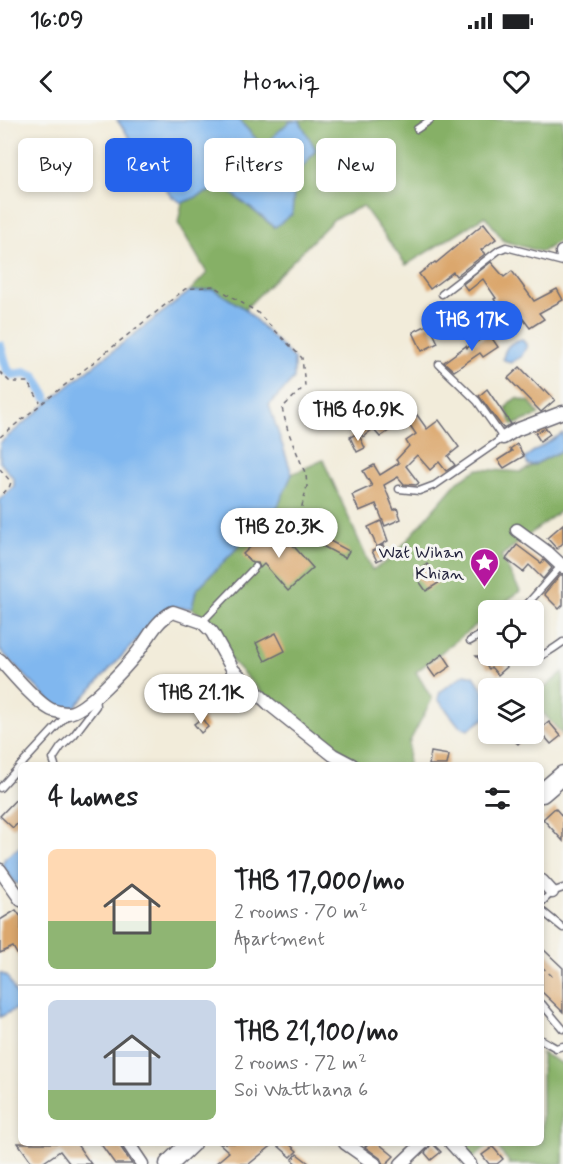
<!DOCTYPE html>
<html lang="en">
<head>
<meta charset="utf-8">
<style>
	body { margin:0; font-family:Mynerve,sans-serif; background:#f6f6f6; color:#202124; height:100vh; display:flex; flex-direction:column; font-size:22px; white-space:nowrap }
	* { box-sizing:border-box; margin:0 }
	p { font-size:20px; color:#757577 }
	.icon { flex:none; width:33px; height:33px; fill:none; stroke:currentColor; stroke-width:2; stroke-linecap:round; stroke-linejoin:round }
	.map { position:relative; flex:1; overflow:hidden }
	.panel { position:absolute; left:18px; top:642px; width:526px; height:384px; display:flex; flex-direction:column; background:#fff; border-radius:9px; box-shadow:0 3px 9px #0003 }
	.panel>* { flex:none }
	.top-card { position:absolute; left:18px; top:18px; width:528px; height:54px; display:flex; gap:12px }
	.controls { position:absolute; left:478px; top:480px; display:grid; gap:12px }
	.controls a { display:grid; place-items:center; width:66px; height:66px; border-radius:9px; background:#fff; box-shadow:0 3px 9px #0003; font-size:30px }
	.price { position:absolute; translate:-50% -51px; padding:0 14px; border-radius:21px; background:#fff; color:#222; font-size:20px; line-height:39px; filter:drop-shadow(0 2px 3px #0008) }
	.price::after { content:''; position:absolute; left:50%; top:36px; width:18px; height:14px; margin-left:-9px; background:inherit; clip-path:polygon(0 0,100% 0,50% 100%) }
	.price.active { background:#2563eb; color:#fff }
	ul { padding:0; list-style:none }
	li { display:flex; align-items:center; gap:18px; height:150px; padding:0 30px }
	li+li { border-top:2px solid #e0e0e0 }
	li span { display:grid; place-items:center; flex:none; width:168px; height:120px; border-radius:9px; color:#555 }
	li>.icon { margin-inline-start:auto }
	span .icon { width:72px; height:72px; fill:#fffc; stroke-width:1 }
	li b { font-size:26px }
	h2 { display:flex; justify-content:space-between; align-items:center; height:72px; padding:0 30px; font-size:26px }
	.pill { padding:0 21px; border-radius:9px; background:#fff; box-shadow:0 3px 9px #0003; font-size:21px; line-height:54px }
	.pill.active { background:#2563eb; color:#fff }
	.status { display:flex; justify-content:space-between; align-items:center; height:42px; padding:0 30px; background:#fff; direction:ltr }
	.status svg { height:16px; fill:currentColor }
	header { display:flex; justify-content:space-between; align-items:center; height:78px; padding:0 30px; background:#fff; font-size:27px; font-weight:600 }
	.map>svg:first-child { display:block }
	.forest { fill:#86b066; stroke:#546950; stroke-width:1.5 }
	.water { fill:#80b7ef; stroke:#516c95; stroke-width:1.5 }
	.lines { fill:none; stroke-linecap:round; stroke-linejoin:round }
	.canal { stroke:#80b7ef; stroke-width:10 }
	.building { fill:#dba76d }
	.lane-casing { stroke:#6b6973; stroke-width:9 }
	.street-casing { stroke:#6b6973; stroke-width:15 }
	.secondary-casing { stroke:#6b6973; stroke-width:21 }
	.path { stroke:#6b6973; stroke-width:1.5; stroke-dasharray:4.5 4.5; stroke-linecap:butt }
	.lane { stroke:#fff; stroke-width:6 }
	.street { stroke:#fff; stroke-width:12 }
	.secondary { stroke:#fff; stroke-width:18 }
	.labels { text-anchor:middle; stroke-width:6; stroke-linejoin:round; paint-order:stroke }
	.poi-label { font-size:18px; fill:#22223b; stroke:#f6f6f2; text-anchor:end }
</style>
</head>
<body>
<div class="status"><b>16:09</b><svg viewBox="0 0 49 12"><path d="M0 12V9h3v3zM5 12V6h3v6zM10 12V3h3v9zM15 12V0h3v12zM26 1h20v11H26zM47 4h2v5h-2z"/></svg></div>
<header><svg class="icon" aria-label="back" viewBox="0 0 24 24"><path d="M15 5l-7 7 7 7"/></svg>Homiq<svg class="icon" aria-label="heart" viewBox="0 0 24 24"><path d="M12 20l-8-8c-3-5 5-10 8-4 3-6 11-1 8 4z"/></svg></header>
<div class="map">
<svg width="563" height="1044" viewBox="0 0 563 1044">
	<rect width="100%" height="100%" fill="#f6f6f2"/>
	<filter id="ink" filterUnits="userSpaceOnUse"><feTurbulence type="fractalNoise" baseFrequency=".0167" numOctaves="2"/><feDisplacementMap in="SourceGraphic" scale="12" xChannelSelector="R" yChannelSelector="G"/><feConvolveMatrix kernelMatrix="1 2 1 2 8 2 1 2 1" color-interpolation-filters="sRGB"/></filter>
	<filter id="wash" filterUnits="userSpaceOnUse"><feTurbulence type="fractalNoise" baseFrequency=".008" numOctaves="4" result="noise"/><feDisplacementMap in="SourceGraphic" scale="24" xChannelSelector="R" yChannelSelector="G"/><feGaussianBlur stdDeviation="1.35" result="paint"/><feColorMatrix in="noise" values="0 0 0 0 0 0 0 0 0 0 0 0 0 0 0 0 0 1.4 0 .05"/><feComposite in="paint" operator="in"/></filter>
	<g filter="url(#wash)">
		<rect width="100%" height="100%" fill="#f2ecda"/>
		<!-- forest -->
		<g class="forest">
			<polygon points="239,0 294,0 266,23 258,21"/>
			<polygon points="299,0 563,0 563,118 542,132 504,121 485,96 406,145 363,86 334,99 245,189 213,169 189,172 207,153 178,103 182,83 213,70 230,72 274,107 292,94 295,57 316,30"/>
			<polygon points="517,278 530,282 539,295 513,305 506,289 510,282"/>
			<polygon points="563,330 563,389 501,436 520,471 495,490 489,490 489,495 416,552 432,579 409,623 408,645 361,645 332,630 267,579 232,541 209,502 192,488 196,470 278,386 292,354 323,340 372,450 391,439 458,361 478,349 521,352"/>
			<polygon points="563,552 563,615 534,583 540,572"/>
			<polygon points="542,933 563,944 563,1044 508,1044 509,1042 494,1023 542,1023"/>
			<polygon points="457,1023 492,1023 473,1038"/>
		</g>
		<!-- water -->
		<g class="water">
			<polygon points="117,0 239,0 258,21 266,23 289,2 299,0 316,30 295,57 292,94 275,107 230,72 213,70 182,83 171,76"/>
			<polygon points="213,169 245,189 294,239 294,259 269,285 292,354 278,386 196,470 192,488 167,487 75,587 57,588 0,530 0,379 14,366 14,359 0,342 0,323 78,258 189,172"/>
			<path d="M522 219 527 226 521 237 510 243 503 239C505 227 510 222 522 219Z"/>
			<polygon points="563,313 563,330 533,345 528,345 525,339 531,333"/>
			<polygon points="465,554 474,556 489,579 489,595 468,610 459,606 438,579 440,572"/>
			<polygon points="21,726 21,762 19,764 15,763 2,745 5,738"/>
			<polygon points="0,853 7,856 19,880 20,887 0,897"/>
		</g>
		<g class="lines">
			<!-- canal -->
			<polyline class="canal" points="0,226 7,250 13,255 27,253 34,256 46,277"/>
		</g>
		<g id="blocks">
			<!-- building -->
			<g class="building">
				<polygon points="484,103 496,119 481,130 485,134 456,156 453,152 430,169 419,154 435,142 436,143"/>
				<polygon points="491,142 504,157 512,151 534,181 557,169 563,180 539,193 544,199 530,208 518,192 507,200 494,179 496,178 483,159 468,171 463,164"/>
				<polygon points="429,204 438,223 422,231 413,212"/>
				<polygon points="489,214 498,227 483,237 480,233 454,251 444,242 466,226 467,228"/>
				<polygon points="520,247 543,271 545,269 555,280 541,292 508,258"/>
				<polygon points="487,269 511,304 503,308 479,276"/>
				<polygon points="380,283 386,291 383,293 394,307 380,317 373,309 363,317 352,302"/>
				<polygon points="417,295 427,309 439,300 459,327 448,336 455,345 446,351 439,342 430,350 417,335 406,346 419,363 416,365 404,364 398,357 384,365 394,390 397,388 401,399 385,406 376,384 359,391 352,375 372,366 363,351 374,345 380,355 399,343 396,340 409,326 406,321 416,314 407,301"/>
				<polygon points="546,308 550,314 540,321 535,313"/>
				<polygon points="358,313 365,328 357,332 350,317"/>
				<polygon points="517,324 524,336 504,348 498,340 512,331 510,329"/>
				<polygon points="381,401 388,421 377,427 368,407"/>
				<polygon points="563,404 563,423 557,429 547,418"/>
				<polygon points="300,405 349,431 345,438 296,412"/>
				<polygon points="271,407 289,425 290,422 313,448 288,471 264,444 260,448 258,443 252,443 243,434"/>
				<polygon points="383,425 388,435 377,441 372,431"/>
				<polygon points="517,425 541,443 544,440 552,448 543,459 529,445 523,452 506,439"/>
				<polygon points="427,444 440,462 426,471 414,454"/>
				<polygon points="560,455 563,455 563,485 559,489 544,474"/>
				<polygon points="276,513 285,531 265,541 256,523"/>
				<polygon points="489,529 489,536 496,536 507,547 498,555 491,547 489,549 476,536 482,536"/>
				<polygon points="443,534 451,546 435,557 427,546"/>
				<polygon points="202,598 208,607 201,613 194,604"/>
				<polygon points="549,602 561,616 551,624 539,610"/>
				<polygon points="507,614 527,614 518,624"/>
				<polygon points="431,632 449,635 447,645 429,645"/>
				<polygon points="21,674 21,700 13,708 0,696"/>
				<polygon points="555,688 563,697 563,721 543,699"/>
				<polygon points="16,790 21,797 21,841 13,827 0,833 0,800"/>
				<polygon points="542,828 563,848 563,892 542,872"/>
				<polygon points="18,1023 76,1023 91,1044 70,1044 60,1031 41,1044 33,1044"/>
				<polygon points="100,1023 118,1023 132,1044 115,1044"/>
				<polygon points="219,1023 275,1023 249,1044 215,1044 229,1032"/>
				<polygon points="275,1023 288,1023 297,1031 291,1037"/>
				<polygon points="369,1023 378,1023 394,1036 386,1044 383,1044 380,1038 365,1027"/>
				<polygon points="432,1023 441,1032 431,1040 425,1033"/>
				<polygon points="493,1027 503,1039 497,1044 489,1044 482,1035"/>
				<polygon points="297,1034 310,1044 297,1044 292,1040"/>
			</g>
		</g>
	</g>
	<g filter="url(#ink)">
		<use href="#blocks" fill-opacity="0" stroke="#6b6973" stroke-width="1.5"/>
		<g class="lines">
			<defs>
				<g id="lane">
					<polyline points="417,9 430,0"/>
					<polyline points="442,174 499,130 506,127 563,142"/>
					<polyline points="399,369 419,371 435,365 503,318 477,281 439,244"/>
					<polyline points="522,490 561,446"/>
					<polyline points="202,502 255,447"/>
					<polyline points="470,521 489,510"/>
					<path d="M514 537C532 545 549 532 563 522"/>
					<polyline points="21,645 68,594"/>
					<polyline points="55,645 53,639 61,627 74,615 96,586 95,577"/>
					<polyline points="0,668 21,645"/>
					<polyline points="542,782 552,772 563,768"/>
					<polyline points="542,791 563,808"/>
					<polyline points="542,884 563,909"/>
					<polyline points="542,920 556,928 563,926"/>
				</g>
				<g id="street">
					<polyline points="562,132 563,137"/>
					<polyline points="503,318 516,310 563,292"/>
					<polyline points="517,410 547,432 563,447"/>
					<path d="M0 540C12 553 35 581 50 589 53 591 63 593 68 593 85 592 126 547 137 533 149 518 155 501 173 492L202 502 212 512 233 550 269 584 333 635 352 645"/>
					<polyline points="0,750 21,780"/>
					<polyline points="542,761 552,772"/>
					<polyline points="128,1023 142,1044"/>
					<polyline points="345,1023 375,1044"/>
					<polyline points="451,1023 470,1044"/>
					<polyline points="401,1044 423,1023"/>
				</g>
				<g id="secondary">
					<polyline points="542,673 563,655"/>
					<polyline points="169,1044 191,1023"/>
				</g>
			</defs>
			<!-- lane casing -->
			<use href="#lane" class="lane-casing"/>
			<!-- street casing -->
			<use href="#street" class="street-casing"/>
			<!-- secondary casing -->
			<use href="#secondary" class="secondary-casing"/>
			<!-- path -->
			<g class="path">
				<polyline points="0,252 10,262 28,262 40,282"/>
				<polyline points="0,317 185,169 214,166 257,192 302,238 305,266 282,288 288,311 306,355 307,366 298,402"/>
				<polyline points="0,349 11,362 9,368 0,376"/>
				<polyline points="542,847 553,857"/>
			</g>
			<!-- lane -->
			<use href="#lane" class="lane"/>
			<!-- street -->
			<use href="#street" class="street"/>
			<!-- secondary -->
			<use href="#secondary" class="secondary"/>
		</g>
	</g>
	<!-- icons -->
	<defs>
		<symbol id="sight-pin" viewBox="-11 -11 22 30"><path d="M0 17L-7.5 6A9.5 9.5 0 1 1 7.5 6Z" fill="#b5179e" stroke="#f6f6f2"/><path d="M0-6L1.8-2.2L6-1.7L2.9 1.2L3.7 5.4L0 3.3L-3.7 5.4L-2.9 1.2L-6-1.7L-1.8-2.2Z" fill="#fff"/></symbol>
	</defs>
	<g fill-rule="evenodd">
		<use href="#sight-pin" x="468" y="426" width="33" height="45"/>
	</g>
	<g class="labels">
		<!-- poi labels -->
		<g class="poi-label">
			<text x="464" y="438">Wat Wihan<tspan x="464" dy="21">Khian</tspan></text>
		</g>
	</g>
</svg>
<div class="controls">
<a><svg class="icon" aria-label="locate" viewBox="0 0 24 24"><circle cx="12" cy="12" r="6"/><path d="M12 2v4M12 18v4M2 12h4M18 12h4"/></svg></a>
<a><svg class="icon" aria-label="layers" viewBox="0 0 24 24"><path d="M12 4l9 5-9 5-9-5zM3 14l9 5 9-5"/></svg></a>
</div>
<b class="price active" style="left:472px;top:232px">THB 17K</b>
<b class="price" style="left:358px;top:322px">THB 40.9K</b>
<b class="price" style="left:279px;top:439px">THB 20.3K</b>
<b class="price" style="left:201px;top:605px">THB 21.1K</b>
<div class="top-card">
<a class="pill">Buy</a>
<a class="pill active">Rent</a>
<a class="pill">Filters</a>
<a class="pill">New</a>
</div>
<section class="panel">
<h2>4 homes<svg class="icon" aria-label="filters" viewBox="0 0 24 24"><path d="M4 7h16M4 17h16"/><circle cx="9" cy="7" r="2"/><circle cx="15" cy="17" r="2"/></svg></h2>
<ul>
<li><span style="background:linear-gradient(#ffd9b3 60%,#8fb573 0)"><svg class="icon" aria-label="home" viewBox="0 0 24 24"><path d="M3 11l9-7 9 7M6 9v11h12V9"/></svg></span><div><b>THB 17,000/mo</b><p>2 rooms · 70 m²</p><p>Apartment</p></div></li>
<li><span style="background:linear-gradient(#c9d6e8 75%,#8fb573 0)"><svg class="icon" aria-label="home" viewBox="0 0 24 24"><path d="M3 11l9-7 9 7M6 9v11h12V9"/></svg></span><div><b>THB 21,100/mo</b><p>2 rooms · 72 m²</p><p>Soi Watthana 6</p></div></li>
</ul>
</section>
</div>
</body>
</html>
